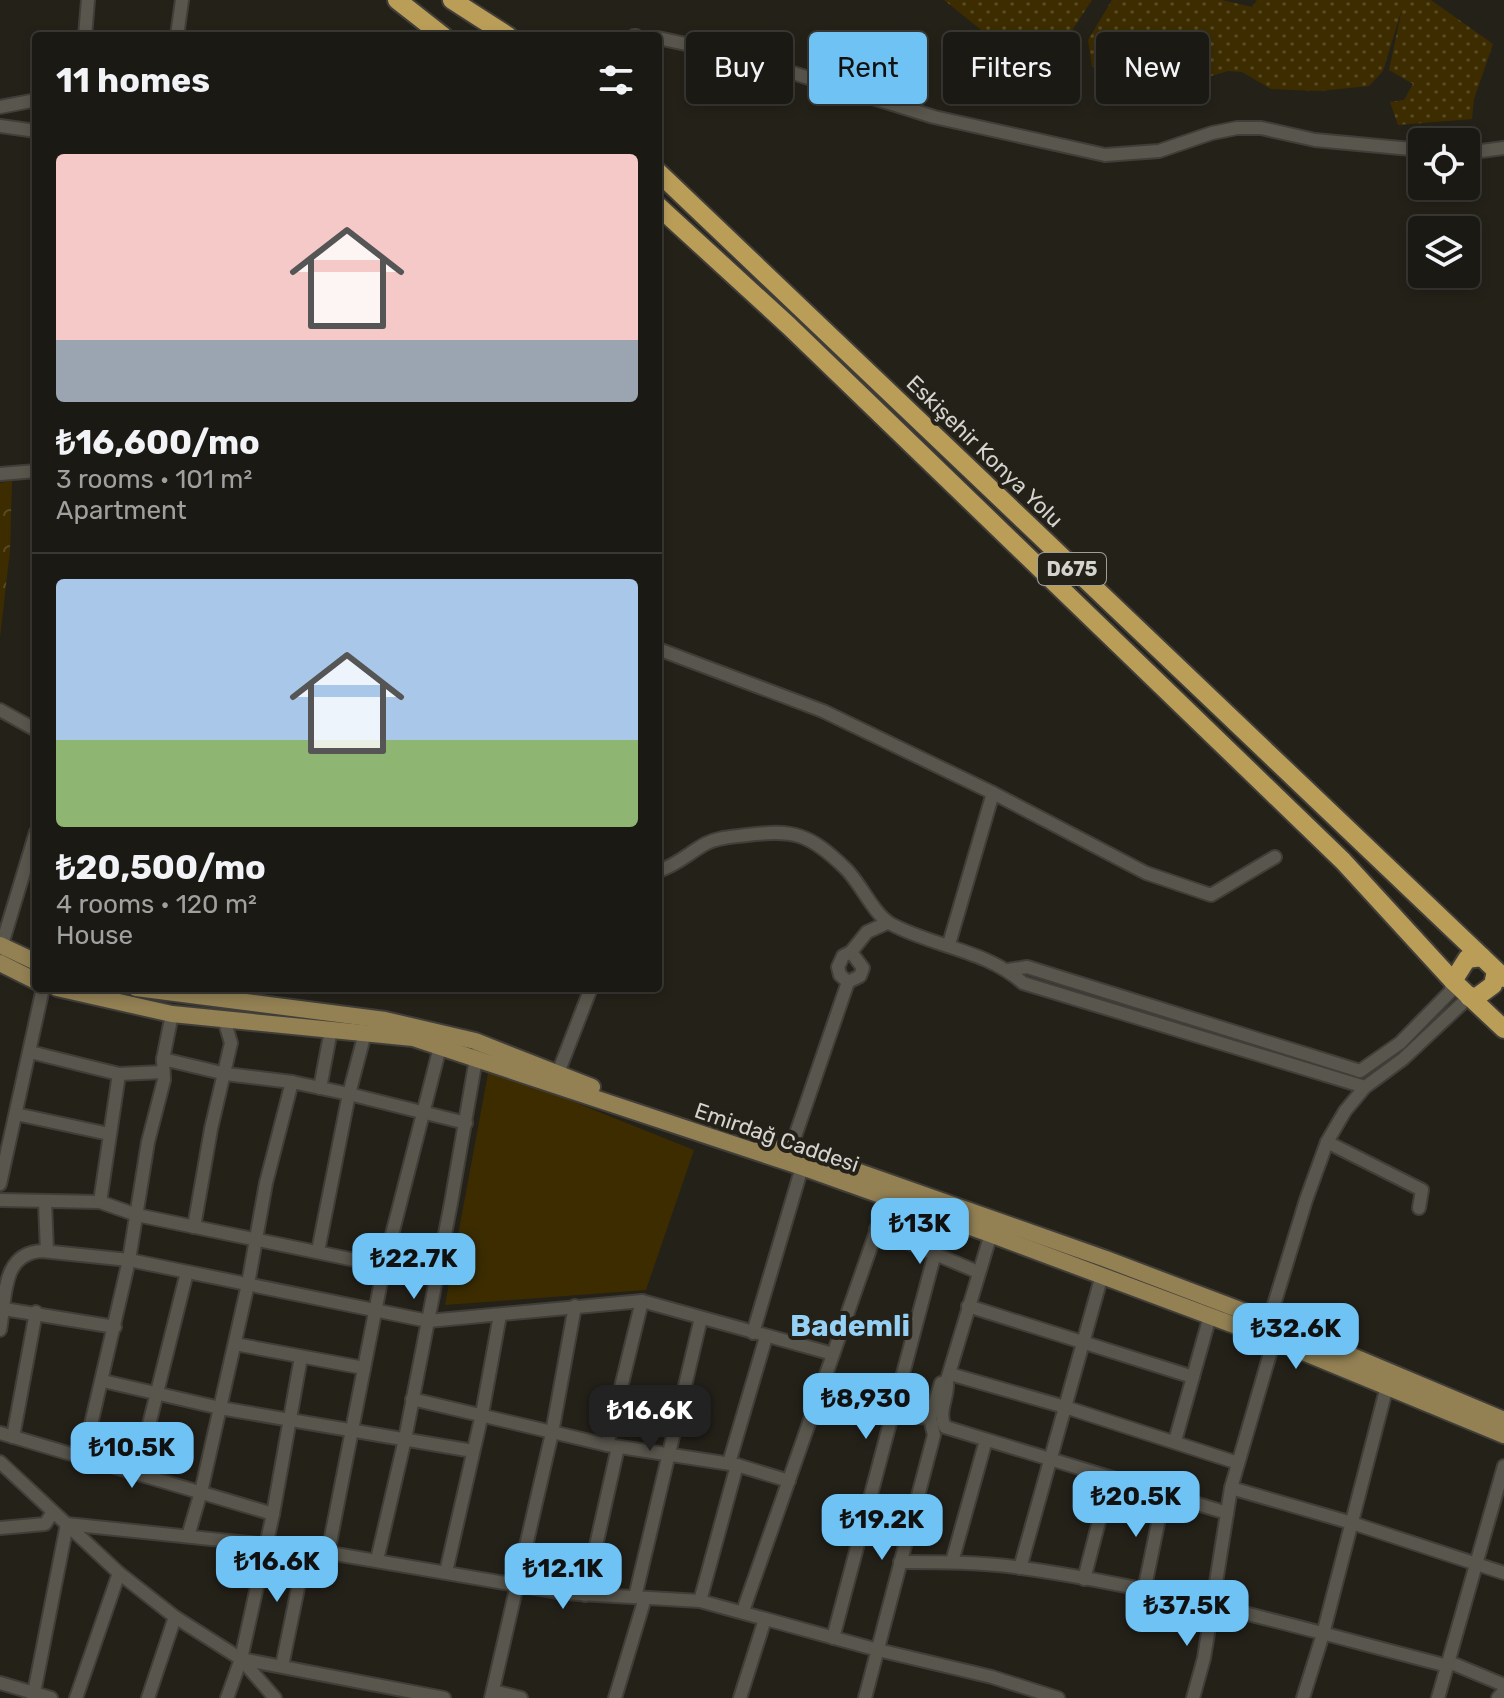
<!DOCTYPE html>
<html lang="en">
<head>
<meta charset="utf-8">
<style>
	body { margin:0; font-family:Rubik,sans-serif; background:#282621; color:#f1f3f6; height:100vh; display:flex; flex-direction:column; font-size:30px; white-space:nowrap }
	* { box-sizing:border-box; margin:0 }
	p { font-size:26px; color:#a0a0a0 }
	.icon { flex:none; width:44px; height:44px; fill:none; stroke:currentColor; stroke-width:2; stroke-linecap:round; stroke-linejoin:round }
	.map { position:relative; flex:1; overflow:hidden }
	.panel { position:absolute; left:32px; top:32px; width:630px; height:960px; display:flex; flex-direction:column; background:#1b1913; border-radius:8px; box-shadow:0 4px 12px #0003,0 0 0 2px #393833 }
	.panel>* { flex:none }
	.guide { position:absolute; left:686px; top:32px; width:698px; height:72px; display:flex; gap:16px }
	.buttons { position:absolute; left:1408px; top:128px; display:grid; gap:16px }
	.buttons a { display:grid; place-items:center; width:72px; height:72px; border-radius:8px; background:#1b1913; box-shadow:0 4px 12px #0003,0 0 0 2px #393833; font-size:40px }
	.price { position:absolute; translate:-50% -68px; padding:0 18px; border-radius:16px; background:#6fc2f4; color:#111; font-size:26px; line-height:52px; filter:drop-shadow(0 2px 4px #0008) }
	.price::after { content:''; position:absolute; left:50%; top:48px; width:24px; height:18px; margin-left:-12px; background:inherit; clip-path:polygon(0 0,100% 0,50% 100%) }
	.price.current { background:#222; color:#fff }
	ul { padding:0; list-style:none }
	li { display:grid; align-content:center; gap:16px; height:424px; padding:0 24px }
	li+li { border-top:2px solid #393833 }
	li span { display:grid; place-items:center; height:248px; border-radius:8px; color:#555 }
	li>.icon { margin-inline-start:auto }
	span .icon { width:144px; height:144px; fill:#fffc; stroke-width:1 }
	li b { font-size:34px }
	h2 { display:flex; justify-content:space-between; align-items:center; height:96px; padding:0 24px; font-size:34px }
	.chip { padding:0 28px; border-radius:8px; background:#1b1913; box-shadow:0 4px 12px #0003,0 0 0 2px #393833; font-size:28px; line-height:72px }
	.chip.current { background:#6fc2f4; color:#111 }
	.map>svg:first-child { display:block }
	.grass { fill:url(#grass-dots) }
	.park { fill:url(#park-crowns) }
	.garden { fill:#3c2c00 }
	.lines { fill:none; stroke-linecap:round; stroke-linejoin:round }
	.minor-casing { stroke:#413e39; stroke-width:16 }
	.major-casing { stroke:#413e39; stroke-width:20 }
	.highway-casing { stroke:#413e39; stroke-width:22 }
	.minor { stroke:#59564d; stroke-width:12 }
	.major { stroke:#938154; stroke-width:16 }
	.highway { stroke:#ba9e58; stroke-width:18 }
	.labels { text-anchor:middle; stroke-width:8; stroke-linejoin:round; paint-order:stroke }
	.shield { fill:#242119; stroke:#a09e98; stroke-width:2 }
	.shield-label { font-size:20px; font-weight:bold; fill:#d5d3ce }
	.street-label { font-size:22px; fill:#d5d3ce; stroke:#242119 }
	.district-label { font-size:30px; font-weight:bold; fill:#95d0f5; stroke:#242119 }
</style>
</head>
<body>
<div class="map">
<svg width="1504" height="1698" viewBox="0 0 1504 1698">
	<defs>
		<pattern id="grass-dots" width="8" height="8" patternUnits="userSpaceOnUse" patternTransform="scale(2)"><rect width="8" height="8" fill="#3c2c00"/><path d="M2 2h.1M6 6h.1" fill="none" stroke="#574a24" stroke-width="1.8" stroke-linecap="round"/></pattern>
		<pattern id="park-crowns" width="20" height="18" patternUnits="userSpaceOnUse" patternTransform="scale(2)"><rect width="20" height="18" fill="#3c2c00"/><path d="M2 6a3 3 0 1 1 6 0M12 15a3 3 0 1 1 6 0" fill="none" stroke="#574a24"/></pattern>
	</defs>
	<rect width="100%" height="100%" fill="#242119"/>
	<!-- grass -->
	<g class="grass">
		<polygon points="944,0 1092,0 1061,47 1020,47 985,33"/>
		<polygon points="1112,0 1222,0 1252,7 1257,0 1431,0 1493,44 1474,99 1472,119 1398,125 1390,102 1404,100 1413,84 1389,70 1402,9 1383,71 1369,86 1319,91 1271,89 1242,72 1228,71 1161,91 1138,84 1111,80 1092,66 1088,40"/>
	</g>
	<!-- park -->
	<polygon class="park" points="12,481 10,550 0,637 0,483"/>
	<!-- garden -->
	<polygon class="garden" points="489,1068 694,1150 646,1290 445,1305"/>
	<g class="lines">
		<defs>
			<g id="minor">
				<polyline points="85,36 88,0"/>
				<polyline points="177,36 182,0"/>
				<polyline points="634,36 636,36"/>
				<polyline points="658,38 732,54 934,117 1105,155 1159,151 1212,133 1237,128 1261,128 1315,140 1422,150"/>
				<polyline points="0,107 36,100"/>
				<polyline points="0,126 36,131"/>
				<polyline points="1466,153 1504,148"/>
				<polyline points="0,474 36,471"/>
				<polyline points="658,649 823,711 993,793 1146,873 1211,895 1275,857"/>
				<polyline points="0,710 36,730"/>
				<path d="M658 871C677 865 689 853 705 844 718 837 733 837 747 835 794 829 810 834 845 868 860 882 874 915 891 924 934 947 986 950 1023 983L1365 1087"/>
				<polyline points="949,944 993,793"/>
				<polyline points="0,951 36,832"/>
				<polyline points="1008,970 1027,967 1360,1071"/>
				<polyline points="848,982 860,976 863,968 851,952"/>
				<polyline points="30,1052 119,1074 163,1072"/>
				<polyline points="163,1059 226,1074 292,1082 349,1094 466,1123"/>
				<polyline points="1360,1071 1400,1043 1450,992 1453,981"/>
				<polyline points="558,1073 591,988"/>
				<polyline points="320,1088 331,1030"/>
				<polyline points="16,1114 109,1134"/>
				<polyline points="1327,1142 1422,1190 1419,1208"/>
				<polyline points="791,1148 848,982 840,975 838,967 843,956 851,952 867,932 887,923"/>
				<polyline points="0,1184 43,988"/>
				<polyline points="0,1200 100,1202 137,1215 384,1266"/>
				<polyline points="45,1202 47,1251"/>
				<polyline points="100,1202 119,1074"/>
				<polyline points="194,1227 211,1129 231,1043 224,1019"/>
				<path d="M993 1227 947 1380C949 1397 937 1411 945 1427L1227 1513"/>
				<polyline points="876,1229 978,1272"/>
				<polyline points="318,1251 349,1094 365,1033"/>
				<polyline points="968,1306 1193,1377"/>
				<polyline points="4,1309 115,1327"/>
				<path d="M0 1330C6 1298 1 1253 42 1251L129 1260 428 1321 642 1301 833 1354"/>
				<polyline points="753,1333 802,1167"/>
				<polyline points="235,1344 364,1368"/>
				<polyline points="950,1374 1065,1407 1238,1463"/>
				<polyline points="103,1381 220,1408 473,1451"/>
				<polyline points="412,1399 607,1445 737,1465 789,1481"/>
				<polyline points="814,1407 930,1418 934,1435 865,1698"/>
				<polyline points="930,1418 941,1383"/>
				<polyline points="0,1433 273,1514"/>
				<polyline points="13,1437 36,1312"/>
				<polyline points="1175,1441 1210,1316"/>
				<polyline points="607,1445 642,1301"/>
				<polyline points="83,1459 129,1260 148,1142 164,1080 163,1059 172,1014"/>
				<polyline points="0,1462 119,1573 175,1617 241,1659 275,1698"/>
				<polyline points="729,1463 766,1337"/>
				<polyline points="137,1473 187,1272"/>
				<polyline points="1231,1488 1352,1523 1504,1573"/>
				<polyline points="0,1528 45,1524 53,1512"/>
				<polyline points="188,1536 201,1492 248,1284 266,1183 292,1082"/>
				<polyline points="328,1553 384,1266 440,1047"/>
				<polyline points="377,1560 405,1439 451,1203 477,1053"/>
				<path d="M900 1562C940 1562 982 1562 1022 1568 1166 1588 1307 1630 1448 1666"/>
				<polyline points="952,1562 986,1440"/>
				<polyline points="1020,1568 1102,1275"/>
				<polyline points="446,1572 482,1414 500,1315"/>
				<polyline points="1084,1579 1110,1479"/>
				<polyline points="1144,1591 1164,1494"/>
				<polyline points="585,1595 618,1447"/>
				<polyline points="635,1597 701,1318"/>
				<polyline points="700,1601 737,1465"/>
				<polyline points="743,1611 888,1198"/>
				<polyline points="833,1638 935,1253"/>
				<polyline points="241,1659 444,1698"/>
				<polyline points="1449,1662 1504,1685"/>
				<polyline points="282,1666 306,1549"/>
				<polyline points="0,1683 51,1698"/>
				<polyline points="493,1691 521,1698"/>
				<polyline points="33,1698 67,1524 306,1549 564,1593 700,1601 878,1650 992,1677 1058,1698"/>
				<polyline points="76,1698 119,1573"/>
				<polyline points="148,1698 175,1617"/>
				<polyline points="227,1698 241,1659 273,1514 301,1357"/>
				<polyline points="491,1698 552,1433 575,1306"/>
				<polyline points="615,1698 645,1598"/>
				<polyline points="740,1698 765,1619"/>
				<polyline points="1193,1698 1204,1658 1231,1488 1274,1340 1269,1321 1306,1200 1327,1142 1345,1111 1365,1087 1403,1059 1469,997"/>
				<polyline points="1303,1698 1323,1634 1387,1386"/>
				<polyline points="1438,1698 1504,1466"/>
				<polyline points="1498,1698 1504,1691"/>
			</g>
			<g id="major">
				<polyline points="0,945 36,962"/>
				<polyline points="0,963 36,981"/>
				<polyline points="57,988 172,1014 413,1038 802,1167 990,1234 1274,1340 1504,1435"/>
				<polyline points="136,988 385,1020 475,1041 592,1087"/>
				<polyline points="760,1149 791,1148 1106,1259 1269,1321 1504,1420"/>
			</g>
			<g id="highway">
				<polyline points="397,0 443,36"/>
				<polyline points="452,0 508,36"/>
				<polyline points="658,172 1504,978"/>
				<polyline points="658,206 789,326 1343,861 1453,981 1504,1029"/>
				<polyline points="1453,981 1467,959 1482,957"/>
				<polyline points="1469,997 1478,996 1493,985 1496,971"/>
			</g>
		</defs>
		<!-- minor casing -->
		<use href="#minor" class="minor-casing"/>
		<!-- major casing -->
		<use href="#major" class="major-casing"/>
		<!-- highway casing -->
		<use href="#highway" class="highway-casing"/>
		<!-- minor -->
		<use href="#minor" class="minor"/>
		<!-- major -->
		<use href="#major" class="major"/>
		<!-- highway -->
		<use href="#highway" class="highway"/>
	</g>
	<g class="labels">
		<!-- shield labels -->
		<rect class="shield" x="1038" y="553" width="68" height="32" rx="6"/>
		<g class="shield-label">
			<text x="1072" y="576">D675</text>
		</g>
		<!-- street labels -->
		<g class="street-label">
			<text transform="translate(985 451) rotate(44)" y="8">Eskişehir Konya Yolu</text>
			<text transform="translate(777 1137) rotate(19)" y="8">Emirdağ Caddesi</text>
		</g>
		<!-- district labels -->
		<g class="district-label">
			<text x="850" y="1336">Bademli</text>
		</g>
	</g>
</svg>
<div class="buttons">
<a><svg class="icon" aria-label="locate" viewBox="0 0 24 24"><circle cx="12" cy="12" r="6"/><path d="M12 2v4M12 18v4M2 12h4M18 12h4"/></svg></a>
<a><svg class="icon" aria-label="layers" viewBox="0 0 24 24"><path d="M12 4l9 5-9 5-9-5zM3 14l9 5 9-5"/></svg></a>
</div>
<b class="price" style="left:920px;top:1266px">₺13K</b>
<b class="price" style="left:414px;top:1301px">₺22.7K</b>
<b class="price" style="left:1296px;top:1371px">₺32.6K</b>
<b class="price" style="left:866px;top:1441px">₺8,930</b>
<b class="price current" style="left:650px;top:1453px">₺16.6K</b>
<b class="price" style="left:132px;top:1490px">₺10.5K</b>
<b class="price" style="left:1136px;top:1539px">₺20.5K</b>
<b class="price" style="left:882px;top:1562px">₺19.2K</b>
<b class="price" style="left:277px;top:1604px">₺16.6K</b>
<b class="price" style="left:563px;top:1611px">₺12.1K</b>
<b class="price" style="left:1187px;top:1648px">₺37.5K</b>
<div class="guide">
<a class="chip">Buy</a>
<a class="chip current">Rent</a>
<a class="chip">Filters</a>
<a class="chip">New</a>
</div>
<section class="panel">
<h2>11 homes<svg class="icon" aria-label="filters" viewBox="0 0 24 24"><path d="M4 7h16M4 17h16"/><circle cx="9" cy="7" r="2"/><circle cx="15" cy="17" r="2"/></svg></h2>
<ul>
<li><span style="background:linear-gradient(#f6c9c9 75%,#9aa5b1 0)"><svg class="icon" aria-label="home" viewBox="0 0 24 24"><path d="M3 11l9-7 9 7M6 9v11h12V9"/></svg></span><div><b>₺16,600/mo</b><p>3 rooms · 101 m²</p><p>Apartment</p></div></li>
<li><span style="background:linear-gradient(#a9c7e8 65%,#8fb573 0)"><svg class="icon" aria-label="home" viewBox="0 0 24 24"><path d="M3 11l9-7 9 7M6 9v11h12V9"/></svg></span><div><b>₺20,500/mo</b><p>4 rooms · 120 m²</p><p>House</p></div></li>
</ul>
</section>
</div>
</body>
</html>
